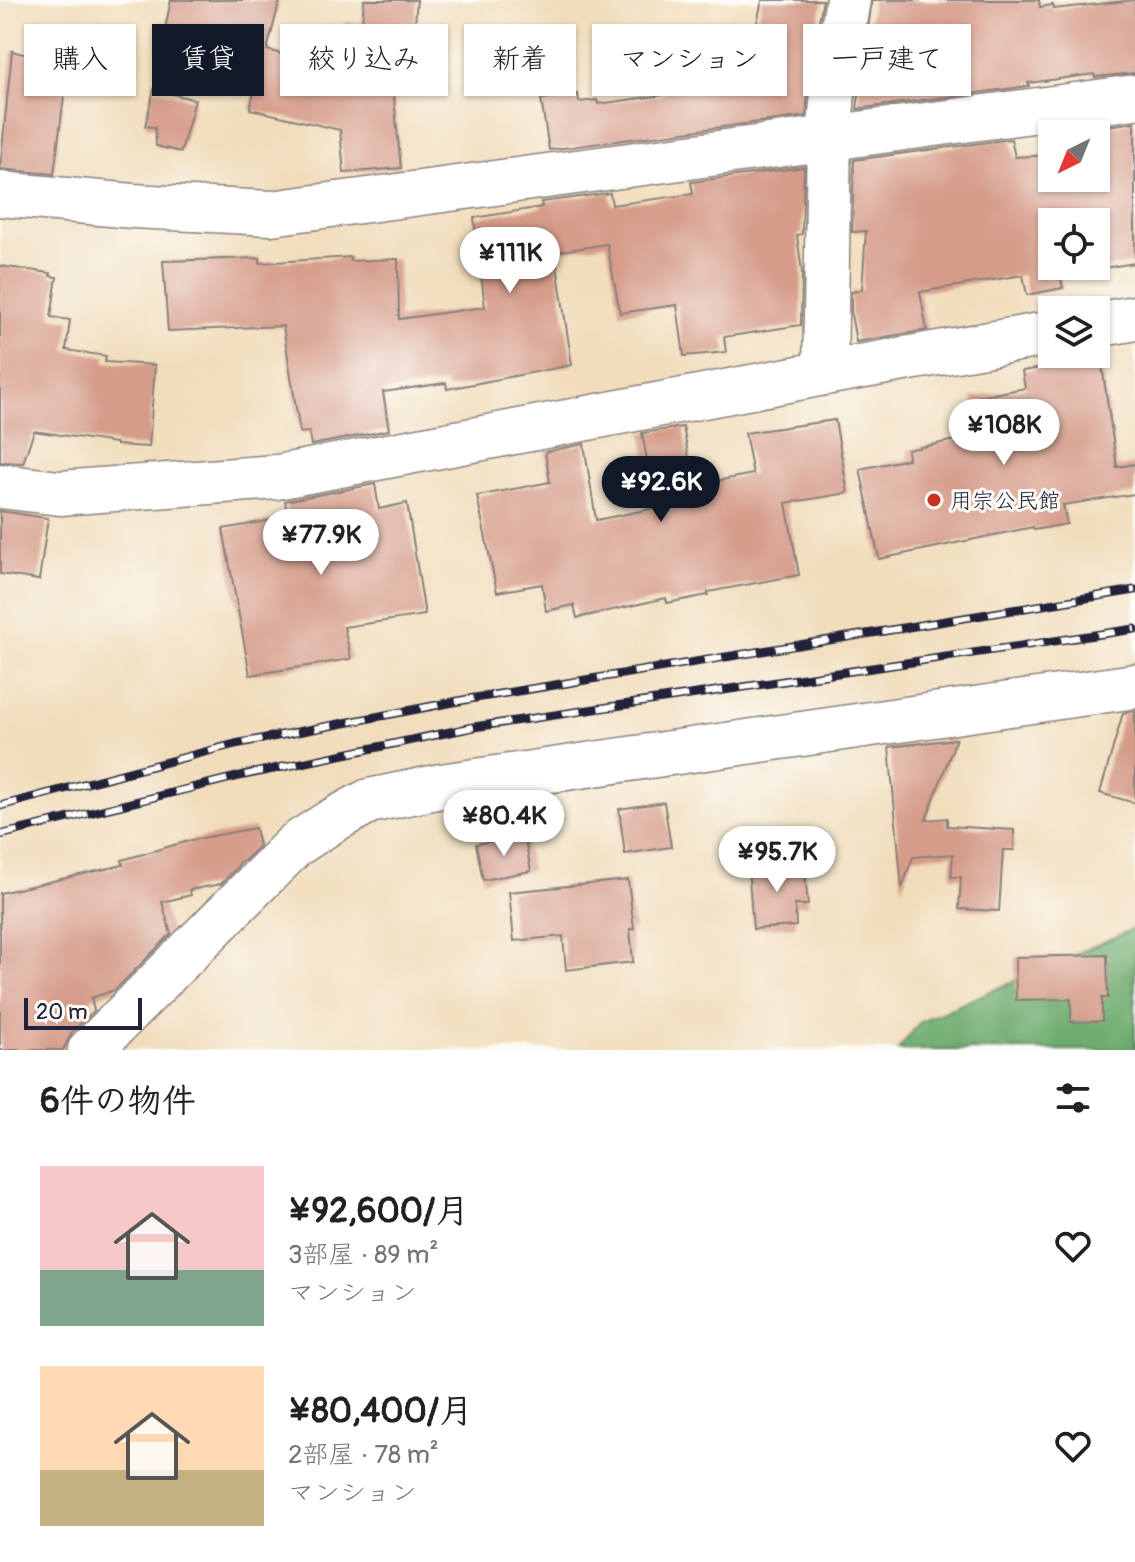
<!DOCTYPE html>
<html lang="ja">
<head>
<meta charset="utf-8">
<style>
	body { margin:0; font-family:Pangolin,"Klee One",sans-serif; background:#f6f6f6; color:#202124; height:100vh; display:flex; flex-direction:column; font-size:30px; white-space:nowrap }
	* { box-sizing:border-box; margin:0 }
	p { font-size:26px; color:#757577 }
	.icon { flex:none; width:44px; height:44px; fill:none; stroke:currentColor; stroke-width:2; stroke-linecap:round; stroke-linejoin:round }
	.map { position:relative; height:1050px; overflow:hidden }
	.details { display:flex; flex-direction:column; background:#fff; flex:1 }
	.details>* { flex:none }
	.banner { position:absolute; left:24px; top:24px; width:1088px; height:72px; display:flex; gap:16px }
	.needle { width:52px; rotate:223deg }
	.fabs { position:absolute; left:1038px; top:120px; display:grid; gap:16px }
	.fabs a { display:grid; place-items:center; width:72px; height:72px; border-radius:0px; background:#fff; box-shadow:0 2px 6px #0004; font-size:40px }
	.scale { position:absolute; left:24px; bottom:20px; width:118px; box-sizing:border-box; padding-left:8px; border:4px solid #22223b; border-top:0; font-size:22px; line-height:28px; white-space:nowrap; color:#22223b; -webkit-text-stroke:6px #fdfcf7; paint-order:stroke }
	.price { position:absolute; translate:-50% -68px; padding:0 18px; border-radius:28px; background:#fff; color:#222; font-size:26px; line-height:52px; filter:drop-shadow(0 2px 4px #0008) }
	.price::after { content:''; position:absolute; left:50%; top:48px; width:24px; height:18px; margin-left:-12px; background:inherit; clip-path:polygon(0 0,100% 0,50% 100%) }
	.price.on { background:#111827; color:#fff }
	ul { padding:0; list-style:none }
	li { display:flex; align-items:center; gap:24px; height:200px; padding:0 40px }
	li span { display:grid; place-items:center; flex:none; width:224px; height:160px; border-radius:0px; color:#555 }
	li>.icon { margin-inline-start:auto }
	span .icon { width:96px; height:96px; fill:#fffc; stroke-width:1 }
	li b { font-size:34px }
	h2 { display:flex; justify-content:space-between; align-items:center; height:96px; padding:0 40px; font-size:34px }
	.pill { padding:0 28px; border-radius:0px; background:#fff; box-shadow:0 2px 6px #0004; font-size:28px; line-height:72px }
	.pill.on { background:#111827; color:#fff }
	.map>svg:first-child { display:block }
	.forest { fill:#6eac6e; stroke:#486754; stroke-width:2 }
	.building { fill:#d69c8a; fill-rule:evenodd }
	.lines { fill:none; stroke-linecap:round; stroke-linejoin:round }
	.minor-casing { stroke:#8a807c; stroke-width:47 }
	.minor { stroke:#fff; stroke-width:44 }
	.rail-casing { stroke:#22223b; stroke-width:9 }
	.rail { stroke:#fdfcf7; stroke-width:6; stroke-dasharray:18; stroke-linecap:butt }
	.poi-dot { fill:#c8321e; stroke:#fdfcf7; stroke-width:3 }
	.labels { text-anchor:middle; stroke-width:6; stroke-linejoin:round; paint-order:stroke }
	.poi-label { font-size:22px; fill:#22223b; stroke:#fdfcf7; text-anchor:start }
</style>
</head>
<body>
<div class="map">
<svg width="1135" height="1050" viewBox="0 0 1135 1050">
	<rect width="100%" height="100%" fill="#fdfcf7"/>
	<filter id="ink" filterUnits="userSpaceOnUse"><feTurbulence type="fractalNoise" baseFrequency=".0125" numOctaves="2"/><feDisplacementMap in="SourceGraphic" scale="16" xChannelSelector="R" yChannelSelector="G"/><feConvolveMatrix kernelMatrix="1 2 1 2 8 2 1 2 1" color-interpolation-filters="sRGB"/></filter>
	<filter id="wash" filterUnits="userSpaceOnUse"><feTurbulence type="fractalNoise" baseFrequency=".006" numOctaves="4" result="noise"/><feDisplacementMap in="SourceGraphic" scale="32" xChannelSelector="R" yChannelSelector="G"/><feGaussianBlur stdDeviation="1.8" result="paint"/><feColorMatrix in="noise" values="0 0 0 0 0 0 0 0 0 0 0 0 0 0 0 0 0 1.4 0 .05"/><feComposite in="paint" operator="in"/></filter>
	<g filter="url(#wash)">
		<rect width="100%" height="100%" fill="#f1ddbc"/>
		<!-- forest -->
		<polygon class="forest" points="1135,928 1135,1050 898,1050 920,1022"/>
		<g id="blocks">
			<!-- building -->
			<g class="building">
				<polygon points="171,0 280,0 267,50 341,69 345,22 362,23 364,0 417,0 411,70 391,68 401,168 344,173 340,130 250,109 264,50 198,35 197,41 164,34"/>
				<polygon points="762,0 823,0 810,68 806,116 549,150 541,99 578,94 579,102 597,100 598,104 664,95 664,73 718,73 720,60 748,64"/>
				<polygon points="872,0 1039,0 1040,7 1053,5 1054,9 1135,0 1135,73 1095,77 1094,74 1028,83 1029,86 857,109"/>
				<polygon points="12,51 68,66 54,174 0,169"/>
				<polygon points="154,89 195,100 181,152 156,146 155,127 145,126"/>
				<path d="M1135 122V263L1060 275 1063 288 1027 295 1023 275 920 292 927 330 856 342 851 314V292L862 290 866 231 852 232 854 160 1011 139 1015 157 1052 155V178H1096V135H1101L1100 127ZM1052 222H1096V266H1052Z"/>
				<polygon points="804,167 802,234 797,235 802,272 801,325 724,337 726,352 684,356 677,305 620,313 607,244 555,252 572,365 447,389 446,383 383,392 389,430 311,445 309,432 300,433 283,326 168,331 163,261 260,258 260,263 350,257 350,261 398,259 399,319 485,307 474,218 542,207 541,202 610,193 612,205 693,194 691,182"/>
				<polygon points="0,266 51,273 50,276 57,277 51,317 70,320 66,350 106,356 105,362 155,365 149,447 116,445 116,443 34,431 23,463 0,462"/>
				<polygon points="1101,359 1117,467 1135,464 1135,494 1063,505 1067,524 1034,530 1033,527 879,559 860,469 908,459 907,450 980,435 972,398 1025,388 1022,371"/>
				<polygon points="835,420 848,493 786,503 799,575 708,592 708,595 667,603 666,598 577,618 574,605 546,611 542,584 497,592 477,496 550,482 545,452 584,444 596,520 656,508 642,433 683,427 694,485 753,474 745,433"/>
				<polygon points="375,484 379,509 407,503 425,615 344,627 351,659 250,675 223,529 288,517 285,501"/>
				<polygon points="0,511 48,518 39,580 0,574"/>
				<polygon points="1135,711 1135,803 1100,793 1123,713"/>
				<polygon points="956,739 926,820 947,818 947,826 1014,830 1014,850 1003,850 999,911 959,909 961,877 951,877 953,854 913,857 902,888 889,747"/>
				<polygon points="664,802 671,847 625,854 619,809"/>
				<polygon points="255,828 259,846 244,861 239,862 239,865 221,884 189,890 191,895 162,902 171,934 115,990 91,998 94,1011 72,1032 63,1050 0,1050 0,893 123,865 122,860 192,840"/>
				<polygon points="524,835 531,871 483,880 476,844"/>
				<polygon points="804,862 808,905 795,905 796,926 753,929 748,866"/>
				<polygon points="628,880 634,929 630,929 633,962 566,970 563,936 514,941 509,892"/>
				<polygon points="1107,955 1108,998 1102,998 1102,1021 1071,1022 1071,999 1016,1000 1015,957"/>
			</g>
		</g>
	</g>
	<g filter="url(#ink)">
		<use href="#blocks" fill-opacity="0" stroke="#8a807c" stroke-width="2"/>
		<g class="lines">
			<defs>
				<g id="minor">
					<polyline points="0,194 133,206 271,213 1135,97"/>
					<polyline points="1096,325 1135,318"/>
					<polyline points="825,373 829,137 835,72 848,0"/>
					<polyline points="0,486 60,493 277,477 825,373 1052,333"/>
					<polyline points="90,1050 295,845 332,821 369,801 441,786 1135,686"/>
				</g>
			</defs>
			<!-- minor casing -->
			<use href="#minor" class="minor-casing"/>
			<!-- minor -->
			<use href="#minor" class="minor"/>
			<defs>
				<g id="rail">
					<polyline points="0,806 235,744 469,699 1135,590"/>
					<polyline points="0,835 244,775 474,727 1135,629"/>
				</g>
			</defs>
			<!-- rail casing -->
			<use href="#rail" class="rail-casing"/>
			<!-- rail -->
			<use href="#rail" class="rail"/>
		</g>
	</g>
	<!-- markers -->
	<circle class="poi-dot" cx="934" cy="500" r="8"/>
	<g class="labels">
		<!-- poi labels -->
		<g class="poi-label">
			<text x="950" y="508">用宗公民館</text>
		</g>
	</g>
</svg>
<div class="fabs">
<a><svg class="needle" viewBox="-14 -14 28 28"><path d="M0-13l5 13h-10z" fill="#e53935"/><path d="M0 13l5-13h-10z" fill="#757577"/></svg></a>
<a><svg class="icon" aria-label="locate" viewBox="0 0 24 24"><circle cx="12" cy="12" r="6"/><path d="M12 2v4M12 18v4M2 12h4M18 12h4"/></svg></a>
<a><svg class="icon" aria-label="layers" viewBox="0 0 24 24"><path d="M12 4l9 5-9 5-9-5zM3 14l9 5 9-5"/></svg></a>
</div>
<div class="scale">20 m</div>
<b class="price" style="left:510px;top:295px">¥111K</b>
<b class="price" style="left:1004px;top:467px">¥108K</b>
<b class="price on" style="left:661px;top:524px">¥92.6K</b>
<b class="price" style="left:321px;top:577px">¥77.9K</b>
<b class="price" style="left:504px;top:858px">¥80.4K</b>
<b class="price" style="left:777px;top:894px">¥95.7K</b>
<div class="banner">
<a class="pill">購入</a>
<a class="pill on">賃貸</a>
<a class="pill">絞り込み</a>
<a class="pill">新着</a>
<a class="pill">マンション</a>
<a class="pill">一戸建て</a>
</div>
</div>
<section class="details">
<h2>6件の物件<svg class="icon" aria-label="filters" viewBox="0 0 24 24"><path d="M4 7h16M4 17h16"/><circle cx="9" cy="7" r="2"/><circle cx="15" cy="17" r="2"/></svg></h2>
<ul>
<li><span style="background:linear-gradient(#f6c9c9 65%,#7fa58c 0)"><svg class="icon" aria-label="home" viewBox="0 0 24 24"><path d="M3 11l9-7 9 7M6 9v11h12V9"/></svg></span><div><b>¥92,600/月</b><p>3部屋 · 89 m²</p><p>マンション</p></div><svg class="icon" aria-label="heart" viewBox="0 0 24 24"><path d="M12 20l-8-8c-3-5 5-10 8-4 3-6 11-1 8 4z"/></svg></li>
<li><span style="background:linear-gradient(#ffd9b3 65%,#c2b280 0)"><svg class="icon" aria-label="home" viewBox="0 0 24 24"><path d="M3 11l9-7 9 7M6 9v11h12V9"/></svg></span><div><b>¥80,400/月</b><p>2部屋 · 78 m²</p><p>マンション</p></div><svg class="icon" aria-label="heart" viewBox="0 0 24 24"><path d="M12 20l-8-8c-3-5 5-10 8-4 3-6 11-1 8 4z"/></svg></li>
</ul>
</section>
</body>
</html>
